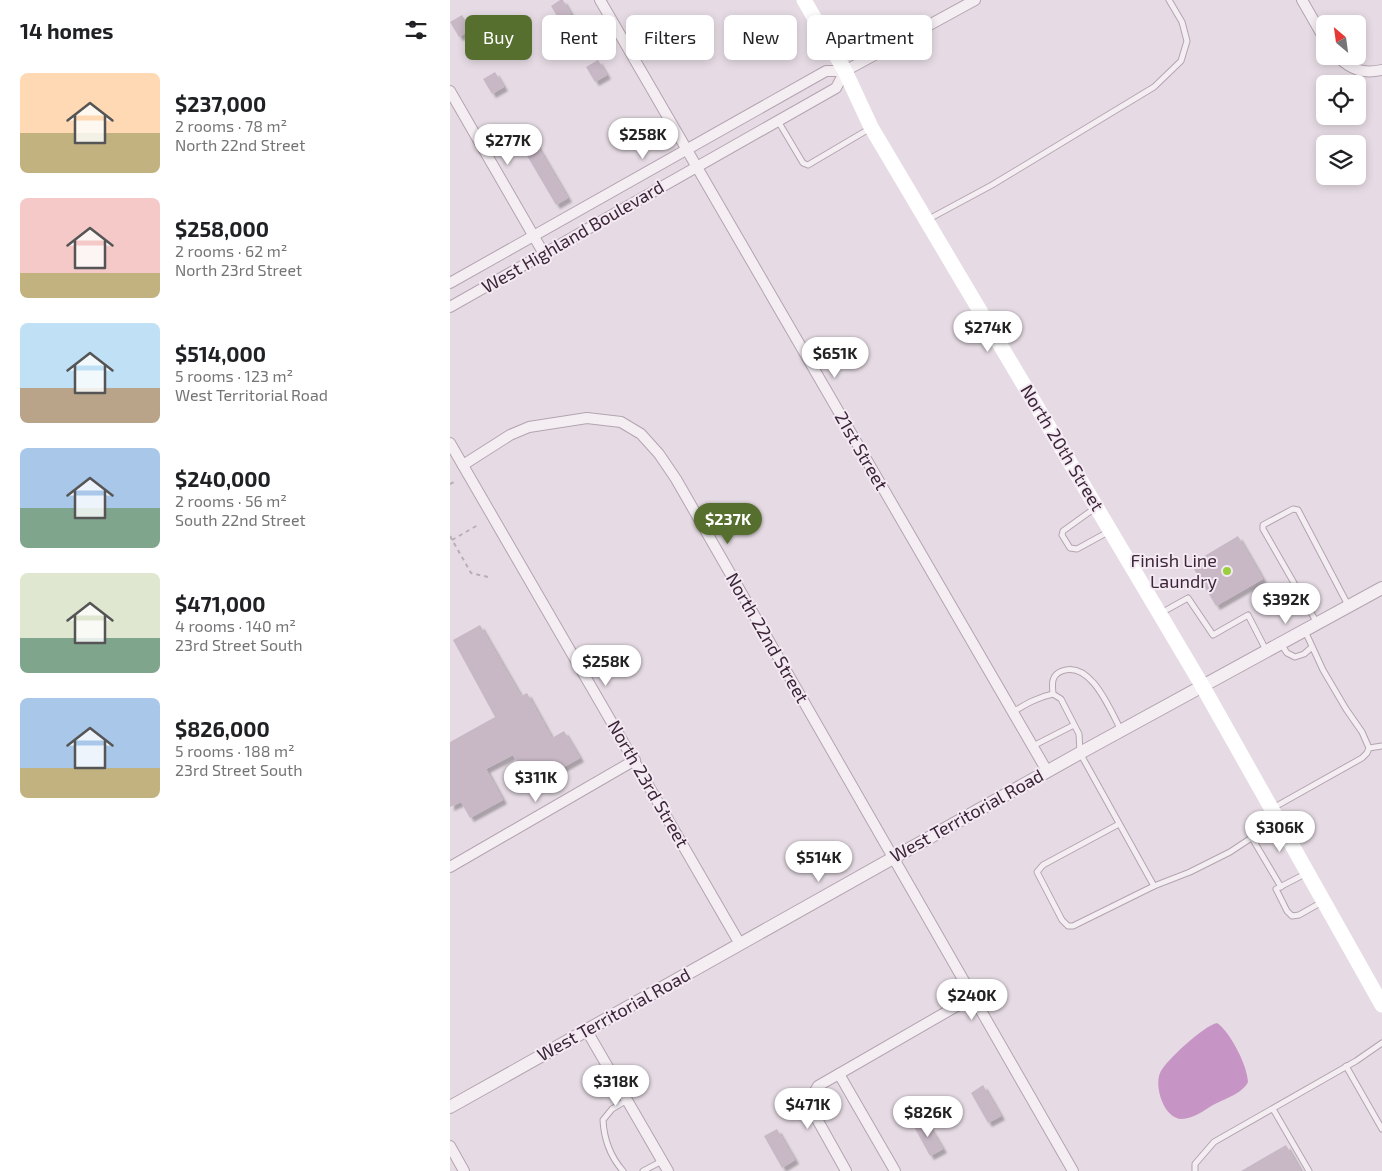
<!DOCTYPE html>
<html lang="en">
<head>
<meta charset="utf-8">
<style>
	body { margin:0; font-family:"Exo 2",sans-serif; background:#f2f2f2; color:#202124; height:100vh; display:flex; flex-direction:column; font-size:19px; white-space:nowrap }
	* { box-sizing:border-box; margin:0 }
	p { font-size:16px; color:#757577 }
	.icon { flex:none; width:28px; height:28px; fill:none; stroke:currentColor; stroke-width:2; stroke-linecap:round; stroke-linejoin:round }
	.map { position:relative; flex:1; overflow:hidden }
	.panel { display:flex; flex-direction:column; background:#fff; width:450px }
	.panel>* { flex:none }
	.hud { position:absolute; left:15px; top:15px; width:475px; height:45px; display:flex; gap:10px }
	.needle { width:32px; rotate:331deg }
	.tools { position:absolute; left:866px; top:15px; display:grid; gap:10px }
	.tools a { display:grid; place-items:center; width:50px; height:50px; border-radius:8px; background:#fff; box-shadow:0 2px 8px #0003; font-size:25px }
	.price { position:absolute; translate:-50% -42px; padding:0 11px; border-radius:18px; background:#fff; color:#222; font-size:16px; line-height:32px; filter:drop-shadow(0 1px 2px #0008) }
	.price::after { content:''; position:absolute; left:50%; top:30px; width:15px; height:11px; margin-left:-8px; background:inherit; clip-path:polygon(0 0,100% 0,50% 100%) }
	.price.active { background:#566f2f; color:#fff }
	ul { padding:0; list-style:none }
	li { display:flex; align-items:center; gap:15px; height:125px; padding:0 20px }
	li span { display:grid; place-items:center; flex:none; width:140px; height:100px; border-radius:8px; color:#555 }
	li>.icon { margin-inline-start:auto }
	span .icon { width:60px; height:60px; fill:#fffc; stroke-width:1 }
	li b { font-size:21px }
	h2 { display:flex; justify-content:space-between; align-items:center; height:60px; padding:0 20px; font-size:21px }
	.tag { padding:0 18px; border-radius:8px; background:#fff; box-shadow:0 2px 8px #0003; font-size:18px; line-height:45px }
	.tag.active { background:#566f2f; color:#fff }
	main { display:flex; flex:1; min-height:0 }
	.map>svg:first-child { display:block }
	.water { fill:#c795c5 }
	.building { fill:#c8b8c6; filter:url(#shadow) }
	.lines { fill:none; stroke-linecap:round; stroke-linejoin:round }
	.service-casing { stroke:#b3a4b0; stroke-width:7 }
	.minor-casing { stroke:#b3a4b0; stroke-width:12 }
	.tertiary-casing { stroke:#b3a4b0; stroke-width:14 }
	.path { stroke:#b9aeb7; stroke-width:2; stroke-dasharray:4 4; stroke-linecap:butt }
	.service { stroke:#f4eef3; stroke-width:5 }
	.minor { stroke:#f4eef3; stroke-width:10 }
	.tertiary { stroke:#f4eef3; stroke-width:12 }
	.secondary { stroke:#fff; stroke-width:15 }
	.poi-dot { fill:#99ce3d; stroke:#f4eaf3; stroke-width:2 }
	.labels { text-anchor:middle; stroke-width:4; stroke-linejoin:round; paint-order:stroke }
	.street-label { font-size:18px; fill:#3c2538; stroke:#f4eaf3 }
	.poi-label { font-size:18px; fill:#3c2538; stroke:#f4eaf3; text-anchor:end }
</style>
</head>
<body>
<main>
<section class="panel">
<h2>14 homes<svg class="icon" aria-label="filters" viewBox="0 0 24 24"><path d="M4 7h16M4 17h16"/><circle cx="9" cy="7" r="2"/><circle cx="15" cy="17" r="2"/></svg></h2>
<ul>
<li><span style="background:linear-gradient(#ffd9b3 60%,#c2b280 0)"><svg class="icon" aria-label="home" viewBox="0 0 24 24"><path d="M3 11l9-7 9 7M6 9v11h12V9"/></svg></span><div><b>$237,000</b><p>2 rooms · 78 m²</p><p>North 22nd Street</p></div></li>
<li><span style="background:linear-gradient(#f6c9c9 75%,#c2b280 0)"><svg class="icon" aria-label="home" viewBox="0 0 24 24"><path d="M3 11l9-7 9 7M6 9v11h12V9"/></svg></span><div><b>$258,000</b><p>2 rooms · 62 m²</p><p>North 23rd Street</p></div></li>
<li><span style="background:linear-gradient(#bfe0f5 65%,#b9a48a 0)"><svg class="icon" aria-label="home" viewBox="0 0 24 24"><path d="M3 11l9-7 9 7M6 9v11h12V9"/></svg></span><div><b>$514,000</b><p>5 rooms · 123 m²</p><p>West Territorial Road</p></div></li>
<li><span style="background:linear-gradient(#a9c7e8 60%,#7fa58c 0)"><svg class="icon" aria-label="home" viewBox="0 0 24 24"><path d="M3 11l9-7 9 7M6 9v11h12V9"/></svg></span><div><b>$240,000</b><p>2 rooms · 56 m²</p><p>South 22nd Street</p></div></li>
<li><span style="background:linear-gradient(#dfe7d0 65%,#7fa58c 0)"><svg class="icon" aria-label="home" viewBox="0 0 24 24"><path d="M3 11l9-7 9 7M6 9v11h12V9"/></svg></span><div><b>$471,000</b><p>4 rooms · 140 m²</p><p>23rd Street South</p></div></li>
<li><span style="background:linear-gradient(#a9c7e8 70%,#c2b280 0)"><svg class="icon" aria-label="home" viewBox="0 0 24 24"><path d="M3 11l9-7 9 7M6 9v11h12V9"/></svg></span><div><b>$826,000</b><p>5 rooms · 188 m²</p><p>23rd Street South</p></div></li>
</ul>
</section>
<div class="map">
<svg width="932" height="1171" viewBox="0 0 932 1171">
	<defs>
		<filter id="shadow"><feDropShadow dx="4" dy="4" stdDeviation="1" flood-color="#0004"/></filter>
	</defs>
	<rect width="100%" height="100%" fill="#e6dbe4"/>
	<!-- water -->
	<path class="water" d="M767 1023C780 1031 798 1067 798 1082 792 1094 774 1099 763 1105 755 1110 742 1119 732 1119 714 1119 704 1087 710 1073 715 1061 755 1025 767 1023Z"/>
	<!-- building -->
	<g class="building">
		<polygon points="110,0 113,0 121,14 118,15 134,41 122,48 114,35 117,33 101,6"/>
		<polygon points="12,15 21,30 9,37 0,22"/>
		<polygon points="214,23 223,38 211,45 202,30"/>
		<polygon points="148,60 157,75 145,82 136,67"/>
		<polygon points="45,72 54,87 42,94 33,79"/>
		<polygon points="81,135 118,198 106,205 69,142"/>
		<polygon points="788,536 813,579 766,606 741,564"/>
		<polygon points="30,625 71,696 77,693 102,738 114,731 130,758 80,786 63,755 36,769 53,800 20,818 11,802 0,807 0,742 45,717 3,640"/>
		<polygon points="533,1085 551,1116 538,1123 521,1093"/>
		<polygon points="475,1119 493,1149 480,1156 463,1125"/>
		<polygon points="327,1129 345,1160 332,1168 314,1136"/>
		<polygon points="836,1145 851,1171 791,1171"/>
	</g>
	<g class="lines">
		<defs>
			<g id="service">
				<polyline points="328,121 353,163 358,165 419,129"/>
				<polyline points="477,220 542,185 704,87 731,61 737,41 732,22 719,0"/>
				<polyline points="645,508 613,531 612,535 620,548 627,549 658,532"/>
				<polyline points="711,613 738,598 763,635 798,615 816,650"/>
				<polyline points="867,623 813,529 813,525 843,509 848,510 898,605"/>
				<polyline points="831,644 837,653 845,657 854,654 862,647"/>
				<path d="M603 694C602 684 601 675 612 671 641 660 660 710 671 730"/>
				<path d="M563 712C576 704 588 697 603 694L611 699 629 734 630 753 704 886 740 872 780 852 827 821"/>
				<polyline points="583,746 624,725"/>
				<polyline points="919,748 932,746"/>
				<polyline points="823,808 912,758 917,753 919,748 912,732 896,709 873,670 855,631"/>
				<polyline points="669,824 593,865 587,872 612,920 618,926 623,926 704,886"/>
				<polyline points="802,838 831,887"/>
				<polyline points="857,873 826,889 837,911 842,916 849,915 872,902"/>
				<polyline points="896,1066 932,1129"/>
				<polyline points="823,1109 859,1171"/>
				<path d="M173 1171C160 1156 154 1140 153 1120L162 1109 177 1100"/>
				<polyline points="193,1171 212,1161"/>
				<polyline points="745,1171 745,1164 764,1142 906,1061 932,1043"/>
			</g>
			<g id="minor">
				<polyline points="150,0 597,771"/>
				<polyline points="852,0 875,40"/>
				<path d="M887 56C901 70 913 74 932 70"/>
				<polyline points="0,91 94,254"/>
				<polyline points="0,283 376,71 395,71 525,0"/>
				<polyline points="0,307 386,88 395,71"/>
				<polyline points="0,443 290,944"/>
				<polyline points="13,465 60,435 79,427 137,418 171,422 191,434 209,454 226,479 623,1171"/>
				<polyline points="0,867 185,760"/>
				<polyline points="137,1031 218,1171"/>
				<polyline points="389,1074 445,1171"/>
				<polyline points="0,1146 14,1171"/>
				<polyline points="396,1171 363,1112 364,1093 368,1086 505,1007 524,999"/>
			</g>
			<polyline id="tertiary" points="0,1107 630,753 932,588"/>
		</defs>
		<!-- service casing -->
		<use href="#service" class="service-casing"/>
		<!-- minor casing -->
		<use href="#minor" class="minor-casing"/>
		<!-- tertiary casing -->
		<use href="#tertiary" class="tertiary-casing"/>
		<!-- path -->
		<g class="path">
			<polyline points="0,484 4,482"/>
			<polyline points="0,536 21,573 38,577"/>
			<polyline points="2,540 28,525"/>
		</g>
		<!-- service -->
		<use href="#service" class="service"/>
		<!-- minor -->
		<use href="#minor" class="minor"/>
		<!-- tertiary -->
		<use href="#tertiary" class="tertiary"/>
		<!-- secondary -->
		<polyline class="secondary" points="354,0 395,71 421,127 753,687 932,1005"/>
	</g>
	<!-- markers -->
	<circle class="poi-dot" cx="777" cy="571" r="5"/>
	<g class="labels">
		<!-- street labels -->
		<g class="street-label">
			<text transform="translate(123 237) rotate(-30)" y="6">West Highland Boulevard</text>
			<text transform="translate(612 448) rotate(59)" y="6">North 20th Street</text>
			<text transform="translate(411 451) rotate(60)" y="6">21st Street</text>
			<text transform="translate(317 638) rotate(60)" y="6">North 22nd Street</text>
			<text transform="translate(198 784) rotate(60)" y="6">North 23rd Street</text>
			<text transform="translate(517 816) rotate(-29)" y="6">West Territorial Road</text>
			<text transform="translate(164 1015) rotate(-29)" y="6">West Territorial Road</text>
		</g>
		<!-- poi labels -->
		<g class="poi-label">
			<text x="767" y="567">Finish Line<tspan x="767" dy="21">Laundry</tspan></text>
		</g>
	</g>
</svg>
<div class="tools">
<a><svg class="needle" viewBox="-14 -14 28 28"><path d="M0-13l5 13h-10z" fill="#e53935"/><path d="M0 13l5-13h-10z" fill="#757577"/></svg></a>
<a><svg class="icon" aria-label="locate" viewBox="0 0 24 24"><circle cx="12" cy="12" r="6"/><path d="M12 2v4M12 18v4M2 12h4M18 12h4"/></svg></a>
<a><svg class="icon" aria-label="layers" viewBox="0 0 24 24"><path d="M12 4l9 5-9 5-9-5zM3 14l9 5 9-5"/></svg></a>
</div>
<b class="price" style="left:193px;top:160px">$258K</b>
<b class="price" style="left:58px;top:166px">$277K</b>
<b class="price" style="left:538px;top:353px">$274K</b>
<b class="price" style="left:385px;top:379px">$651K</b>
<b class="price active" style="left:278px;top:545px">$237K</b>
<b class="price" style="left:836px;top:625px">$392K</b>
<b class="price" style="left:156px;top:687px">$258K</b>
<b class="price" style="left:86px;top:803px">$311K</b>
<b class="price" style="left:830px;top:853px">$306K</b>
<b class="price" style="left:369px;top:883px">$514K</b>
<b class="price" style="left:522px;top:1021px">$240K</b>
<b class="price" style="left:166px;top:1107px">$318K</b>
<b class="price" style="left:358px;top:1130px">$471K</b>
<b class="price" style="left:478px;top:1138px">$826K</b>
<div class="hud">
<a class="tag active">Buy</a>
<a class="tag">Rent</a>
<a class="tag">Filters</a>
<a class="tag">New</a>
<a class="tag">Apartment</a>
</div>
</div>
</main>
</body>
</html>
